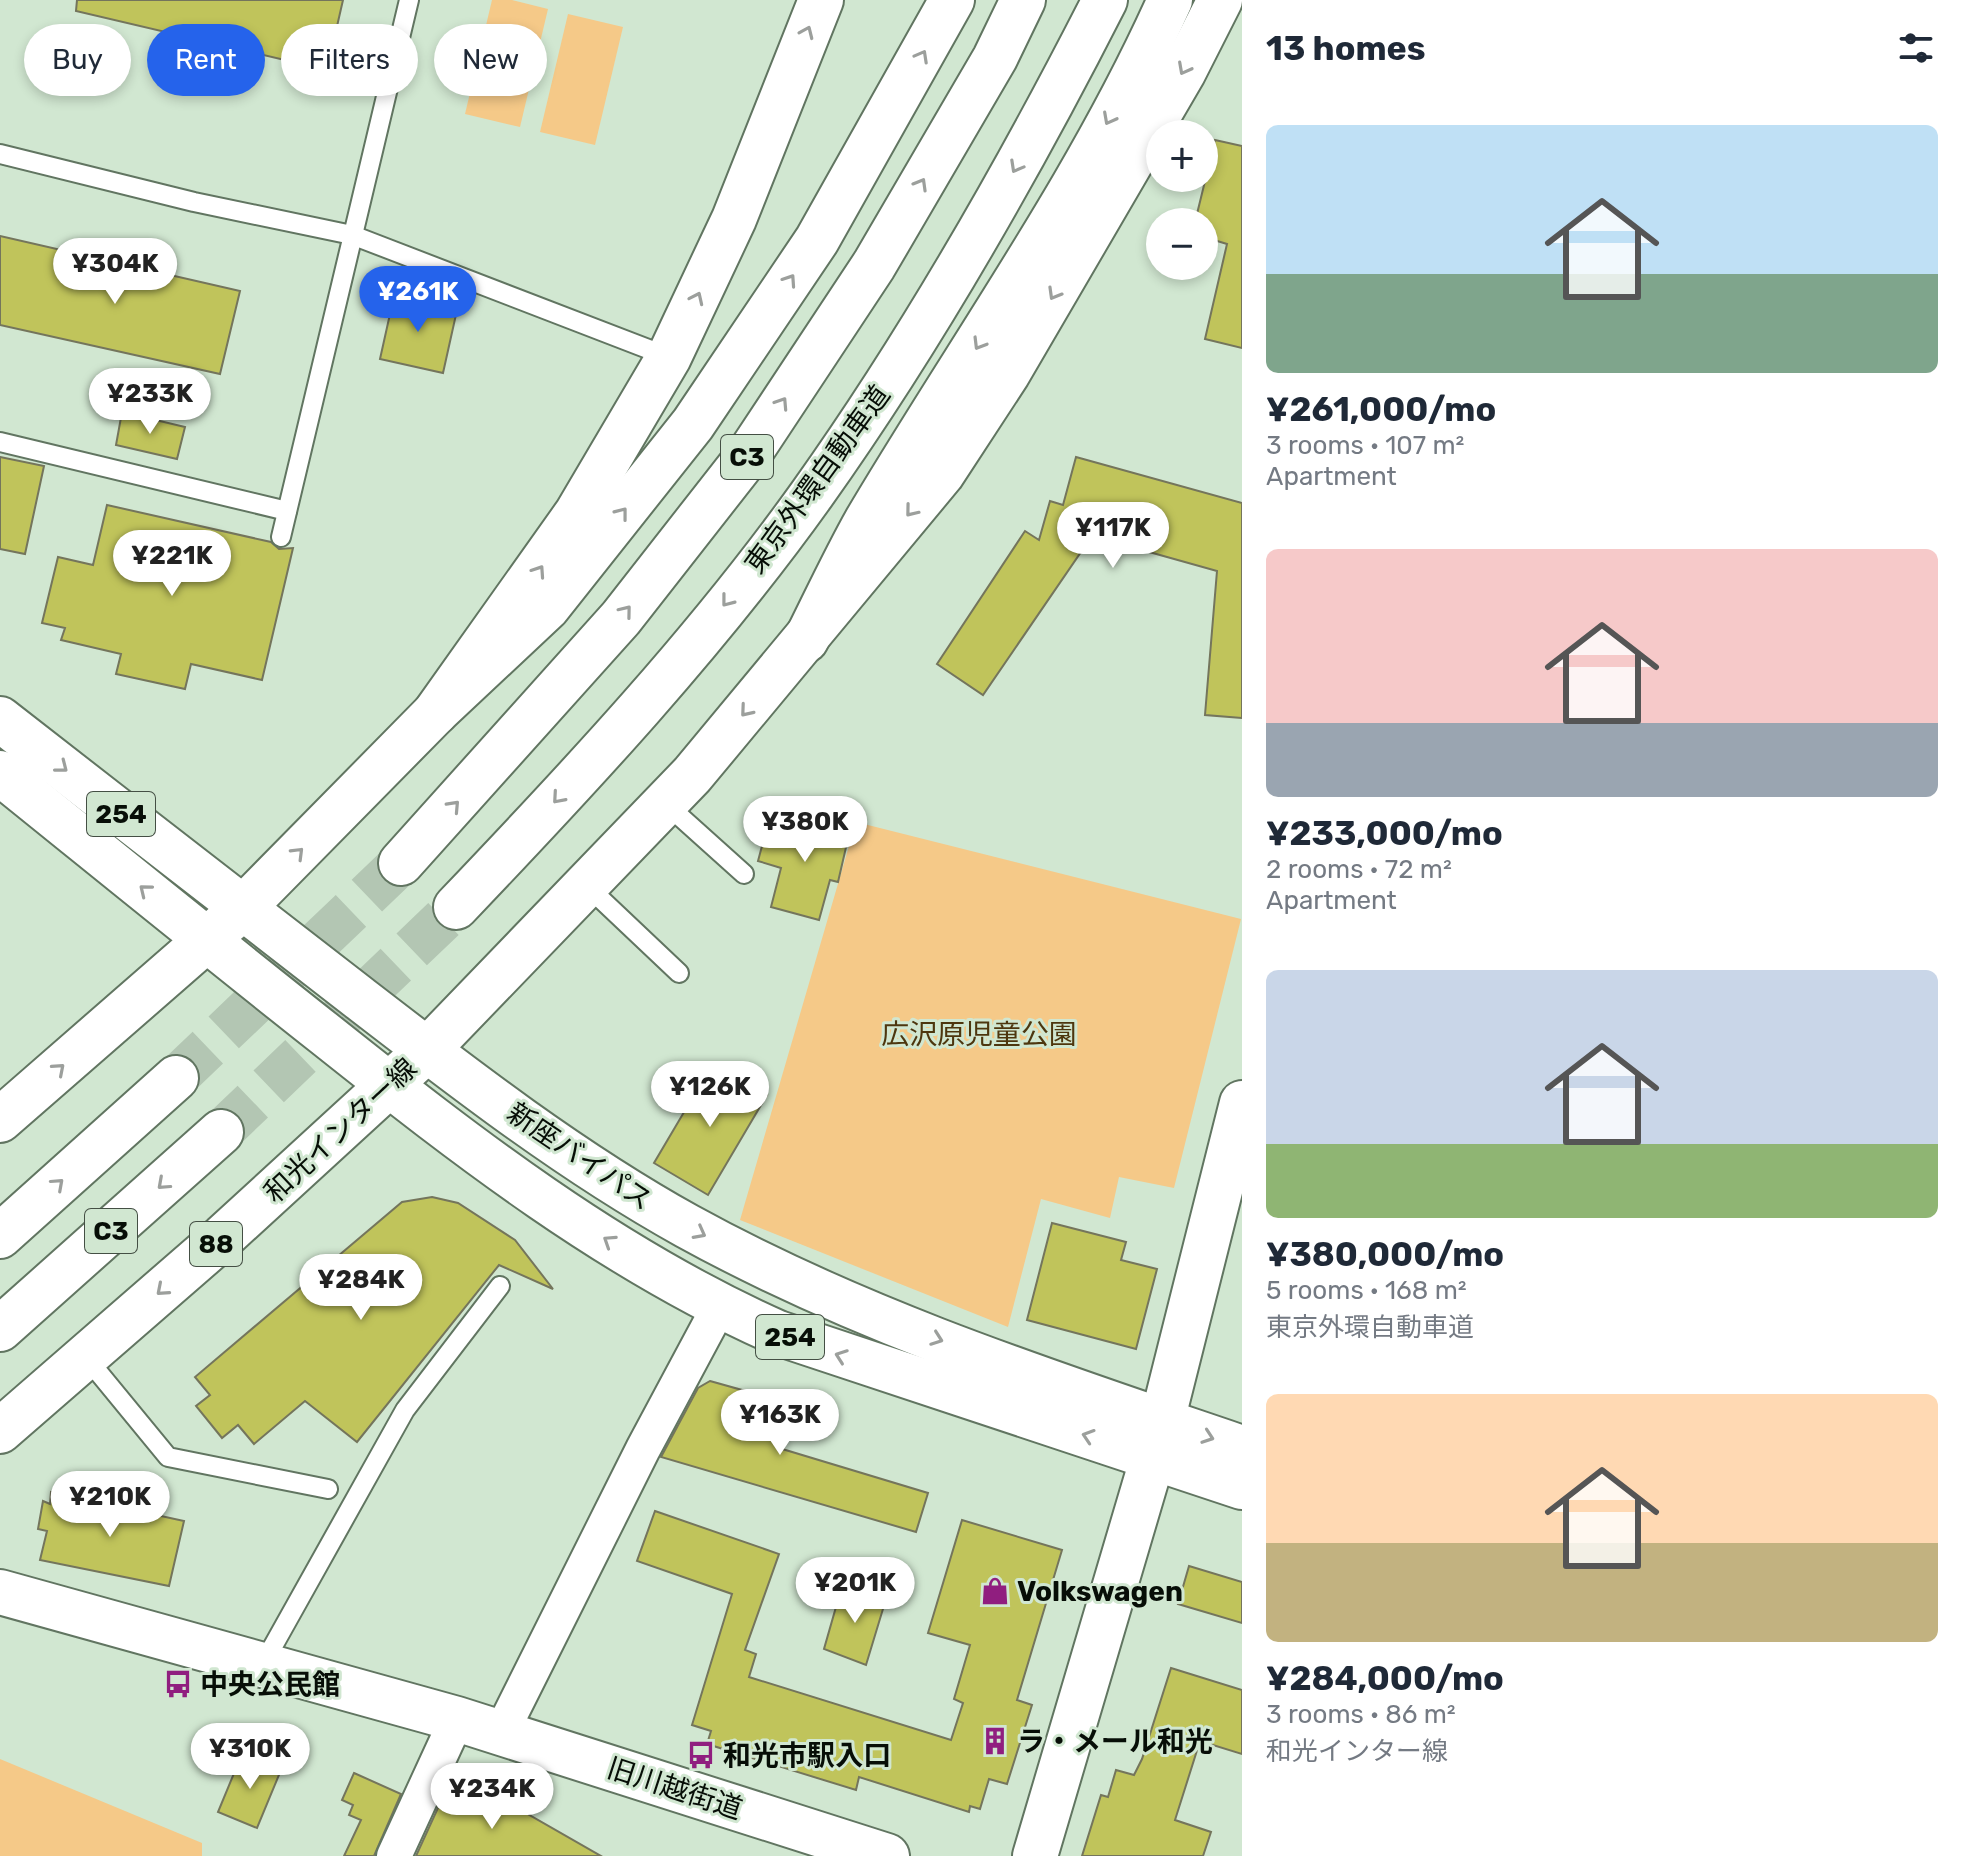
<!DOCTYPE html>
<html lang="en">
<head>
<meta charset="utf-8">
<style>
	body { margin:0; font-family:Rubik,"Noto Sans JP",sans-serif; background:#f6f6f7; color:#1f2937; height:100vh; display:flex; flex-direction:column; font-size:30px; white-space:nowrap }
	* { box-sizing:border-box; margin:0 }
	p { font-size:26px; color:#747a83 }
	.icon { flex:none; width:44px; height:44px; fill:none; stroke:currentColor; stroke-width:2; stroke-linecap:round; stroke-linejoin:round }
	.map { position:relative; flex:1; overflow:hidden }
	.panel { display:flex; flex-direction:column; background:#fff; width:720px }
	.panel>* { flex:none }
	.guide { position:absolute; left:24px; top:24px; width:760px; height:72px; display:flex; gap:16px }
	.buttons { position:absolute; left:1146px; top:120px; display:grid; gap:16px }
	.buttons a { display:grid; place-items:center; width:72px; height:72px; border-radius:50%; background:#fff; box-shadow:0 4px 12px #0003; font-size:40px }
	.price { position:absolute; translate:-50% -68px; padding:0 18px; border-radius:28px; background:#fff; color:#222; font-size:26px; line-height:52px; filter:drop-shadow(0 2px 4px #0008) }
	.price::after { content:''; position:absolute; left:50%; top:48px; width:24px; height:18px; margin-left:-12px; background:inherit; clip-path:polygon(0 0,100% 0,50% 100%) }
	.price.selected { background:#2563eb; color:#fff }
	ul { padding:0; list-style:none }
	li { display:grid; align-content:center; gap:16px; height:424px; padding:0 24px }
	li span { display:grid; place-items:center; height:248px; border-radius:12px; color:#555 }
	li>.icon { margin-inline-start:auto }
	span .icon { width:144px; height:144px; fill:#fffc; stroke-width:1 }
	li b { font-size:34px }
	h2 { display:flex; justify-content:space-between; align-items:center; height:96px; padding:0 24px; font-size:34px }
	.chip { padding:0 28px; border-radius:36px; background:#fff; box-shadow:0 4px 12px #0003; font-size:28px; line-height:72px }
	.chip.selected { background:#2563eb; color:#fff }
	main { display:flex; flex:1; min-height:0 }
	.map>svg:first-child { display:block }
	.green { fill:#f5c988 }
	.building { fill:#c0c45b; stroke:#74755c; stroke-width:2 }
	.lines { fill:none; stroke-linecap:round; stroke-linejoin:round }
	.highway-tunnel { stroke:#b3c6b3; stroke-width:44; stroke-dasharray:44 22; stroke-linecap:butt }
	.lane-casing { stroke:#617561; stroke-width:22 }
	.street-casing { stroke:#617561; stroke-width:38 }
	.secondary-casing { stroke:#617561; stroke-width:48 }
	.primary-casing { stroke:#617561; stroke-width:48 }
	.highway-casing { stroke:#617561; stroke-width:48 }
	.lane { stroke:#fff; stroke-width:18 }
	.street { stroke:#fff; stroke-width:34 }
	.secondary { stroke:#fff; stroke-width:44 }
	.primary { stroke:#fff; stroke-width:44 }
	.highway { stroke:#fff; stroke-width:44 }
	.oneway { stroke:#9c9f9c }
	.labels { text-anchor:middle; stroke-width:6; stroke-linejoin:round; paint-order:stroke }
	.shield { fill:#d1e7d1; stroke:#444f44; stroke-width:2 }
	.shield-label { font-size:26px; font-weight:bold; fill:#070e07 }
	.street-label { font-size:28px; fill:#070e07; stroke:#d1e7d1 }
	.park-label { font-size:28px; fill:#4d360e; stroke:#d1e7d1 }
	.poi-label { font-size:28px; font-weight:bold; fill:#070e07; stroke:#d1e7d1; text-anchor:start }
</style>
</head>
<body>
<main>
<div class="map">
<svg width="1242" height="1856" viewBox="0 0 1242 1856">
	<rect width="100%" height="100%" fill="#d1e7d1"/>
	<!-- green -->
	<g class="green">
		<polygon points="492,0 512,0 548,9 520,127 465,114"/>
		<polygon points="568,14 623,27 595,145 540,132"/>
		<polygon points="856,822 1241,919 1174,1188 1119,1177 1110,1218 1041,1199 1008,1327 740,1220"/>
		<polygon points="0,1759 202,1843 202,1856 0,1856"/>
	</g>
	<!-- building -->
	<g class="building">
		<polygon points="77,0 343,0 327,70 76,11"/>
		<polygon points="1215,140 1242,146 1242,348 1205,339 1227,244 1204,237 1204,217 1197,214"/>
		<polygon points="0,236 240,291 220,374 0,325"/>
		<polygon points="394,296 457,310 443,373 380,359"/>
		<polygon points="122,412 185,427 177,459 116,445"/>
		<polygon points="0,457 44,466 25,554 0,549"/>
		<polygon points="1076,457 1242,503 1242,718 1205,715 1217,571 1092,536 983,695 937,664 1025,531 1039,540 1050,501 1063,505"/>
		<polygon points="107,505 271,542 279,549 293,548 262,680 191,664 185,689 116,674 121,654 61,640 65,628 42,623 58,557 93,565"/>
		<polygon points="788,815 850,830 838,882 830,880 819,920 771,907 781,868 758,861 766,831 783,835"/>
		<polygon points="713,1063 767,1095 708,1195 654,1163"/>
		<polygon points="432,1197 458,1203 515,1240 553,1289 499,1265 357,1442 305,1401 254,1444 238,1425 222,1438 196,1406 210,1395 195,1377 402,1202"/>
		<polygon points="1052,1223 1126,1242 1121,1260 1157,1269 1136,1349 1027,1320"/>
		<polygon points="710,1381 792,1404 779,1448 928,1493 916,1532 661,1457 698,1388"/>
		<polygon points="51,1492 184,1521 169,1586 40,1560 47,1531 38,1529 43,1501 50,1504"/>
		<polygon points="655,1511 779,1554 745,1650 756,1654 749,1677 951,1740 963,1703 954,1699 970,1645 928,1633 962,1520 1062,1550 1017,1700 1032,1705 1007,1784 989,1779 980,1809 970,1806 969,1812 859,1777 856,1790 707,1744 711,1731 692,1725 732,1594 637,1561"/>
		<polygon points="1189,1566 1242,1582 1242,1623 1178,1604"/>
		<polygon points="842,1586 886,1599 866,1665 824,1649"/>
		<polygon points="1171,1668 1242,1690 1242,1754 1200,1741 1175,1820 1211,1832 1203,1856 1082,1856 1101,1795 1108,1797 1116,1770 1134,1775 1142,1759"/>
		<polygon points="242,1754 281,1770 257,1828 218,1812"/>
		<polygon points="354,1773 401,1794 374,1856 344,1856 361,1820 349,1815 353,1805 342,1800"/>
		<polygon points="448,1786 510,1804 601,1856 416,1856"/>
	</g>
	<g class="lines">
		<!-- highway-tunnel -->
		<g class="highway-tunnel">
			<polyline points="176,1078 401,863"/>
			<polyline points="221,1132 456,907"/>
		</g>
		<defs>
			<g id="lane">
				<polyline points="0,154 194,202 352,235 669,357"/>
				<polyline points="0,442 287,511"/>
				<polyline points="281,537 409,0"/>
				<polyline points="665,803 744,874"/>
				<polyline points="586,885 679,973"/>
				<polyline points="85,1356 168,1457 328,1489"/>
				<polyline points="263,1664 405,1410 500,1286"/>
			</g>
			<g id="street">
				<polyline points="501,1733 643,1449 719,1307"/>
				<polyline points="394,1856 457,1719"/>
			</g>
			<g id="secondary">
				<polyline points="243,908 435,713 577,513 669,357 734,219 821,0"/>
				<polyline points="427,1050 692,775 942,474 1008,373 1183,73 1220,0"/>
				<polyline points="0,1592 457,1719 887,1856"/>
				<polyline points="1035,1856 1153,1457 1242,1103"/>
			</g>
			<g id="primary">
				<polyline points="0,1120 243,908"/>
				<polyline points="0,1431 223,1237 427,1050"/>
			</g>
			<g id="highway">
				<path d="M806 640C826 600 845 559 867 520 969 348 1088 184 1170 0"/>
				<polyline points="435,713 547,608 693,424 817,240 952,0"/>
				<path d="M0 719C119 812 238 904 358 997 463 1078 570 1161 687 1226 861 1322 1054 1384 1242 1448"/>
				<path d="M0 773C108 860 216 948 325 1034 467 1147 611 1259 778 1333L1242 1487"/>
				<polyline points="401,863 621,618 747,457 874,265 995,58 1023,0"/>
				<path d="M456 907C580 777 707 641 812 494 923 338 1018 171 1105 0"/>
				<polyline points="0,1236 176,1078"/>
				<polyline points="0,1329 221,1132"/>
			</g>
		</defs>
		<!-- lane casing -->
		<use href="#lane" class="lane-casing"/>
		<!-- street casing -->
		<use href="#street" class="street-casing"/>
		<!-- secondary casing -->
		<use href="#secondary" class="secondary-casing"/>
		<!-- primary casing -->
		<use href="#primary" class="primary-casing"/>
		<!-- highway casing -->
		<use href="#highway" class="highway-casing"/>
		<!-- lane -->
		<use href="#lane" class="lane"/>
		<!-- street -->
		<use href="#street" class="street"/>
		<!-- secondary -->
		<use href="#secondary" class="secondary"/>
		<!-- primary -->
		<use href="#primary" class="primary"/>
		<!-- highway -->
		<use href="#highway" class="highway"/>
	</g>
	<!-- one-way arrows -->
	<defs><path id="oneway-chevron" d="M-2-3.5L2.5 0L-2 3.5" fill="none" stroke-width="1.6" stroke-linecap="round" stroke-linejoin="round" transform="scale(2)"/></defs>
	<g class="oneway">
		<use href="#oneway-chevron" transform="translate(807 32) rotate(-66)"/>
		<use href="#oneway-chevron" transform="translate(922 56) rotate(-61)"/>
		<use href="#oneway-chevron" transform="translate(1184 69) rotate(118)"/>
		<use href="#oneway-chevron" transform="translate(1109 119) rotate(118)"/>
		<use href="#oneway-chevron" transform="translate(1016 167) rotate(119)"/>
		<use href="#oneway-chevron" transform="translate(921 184) rotate(-60)"/>
		<use href="#oneway-chevron" transform="translate(790 280) rotate(-56)"/>
		<use href="#oneway-chevron" transform="translate(1054 294) rotate(120)"/>
		<use href="#oneway-chevron" transform="translate(697 298) rotate(-65)"/>
		<use href="#oneway-chevron" transform="translate(979 344) rotate(121)"/>
		<use href="#oneway-chevron" transform="translate(782 403) rotate(-57)"/>
		<use href="#oneway-chevron" transform="translate(911 511) rotate(129)"/>
		<use href="#oneway-chevron" transform="translate(622 513) rotate(-52)"/>
		<use href="#oneway-chevron" transform="translate(539 571) rotate(-56)"/>
		<use href="#oneway-chevron" transform="translate(727 601) rotate(128)"/>
		<use href="#oneway-chevron" transform="translate(626 611) rotate(-51)"/>
		<use href="#oneway-chevron" transform="translate(746 711) rotate(130)"/>
		<use href="#oneway-chevron" transform="translate(62 767) rotate(38)"/>
		<use href="#oneway-chevron" transform="translate(558 798) rotate(131)"/>
		<use href="#oneway-chevron" transform="translate(454 806) rotate(-47)"/>
		<use href="#oneway-chevron" transform="translate(298 853) rotate(-45)"/>
		<use href="#oneway-chevron" transform="translate(145 890) rotate(-141)"/>
		<use href="#oneway-chevron" transform="translate(59 1069) rotate(-41)"/>
		<use href="#oneway-chevron" transform="translate(58 1184) rotate(-42)"/>
		<use href="#oneway-chevron" transform="translate(163 1184) rotate(138)"/>
		<use href="#oneway-chevron" transform="translate(700 1233) rotate(28)"/>
		<use href="#oneway-chevron" transform="translate(609 1241) rotate(-147)"/>
		<use href="#oneway-chevron" transform="translate(162 1290) rotate(139)"/>
		<use href="#oneway-chevron" transform="translate(937 1339) rotate(20)"/>
		<use href="#oneway-chevron" transform="translate(841 1356) rotate(-160)"/>
		<use href="#oneway-chevron" transform="translate(1088 1436) rotate(-162)"/>
		<use href="#oneway-chevron" transform="translate(1208 1437) rotate(19)"/>
	</g>
	<!-- icons -->
	<defs>
		<symbol id="shop-bare" viewBox="-9 -9 18 18"><path d="M-5-2.5h2.3a2.7 3.5 0 0 1 5.4 0H5L5.5 6h-11ZM-1.5-2.5h3a1.5 2.3 0 0 0-3 0Z" fill="#901e7f" stroke="#d1e7d1" stroke-width="2.5" paint-order="stroke"/></symbol>
		<symbol id="bus-bare" viewBox="-9 -9 18 18"><path d="M-5-6H5V4H4V6H2V4H-2V6H-4V4H-5ZM-3.5-4V0h7V-4ZM-3.5 1.2v1.5H-2V1.2ZM2 1.2v1.5H3.5V1.2Z" fill="#901e7f" stroke="#d1e7d1" stroke-width="2.5" paint-order="stroke"/></symbol>
		<symbol id="building-bare" viewBox="-9 -9 18 18"><path d="M-4-6H4V6H1V3H-1V6H-4ZM-2.5-4.3h1.7v1.8h-1.7ZM.8-4.3h1.7v1.8H.8ZM-2.5-1h1.7V.8h-1.7ZM.8-1h1.7V.8H.8Z" fill="#901e7f" stroke="#d1e7d1" stroke-width="2.5" paint-order="stroke"/></symbol>
	</defs>
	<g fill-rule="evenodd">
		<use href="#shop-bare" x="975" y="1571" width="40" height="40"/>
		<use href="#bus-bare" x="158" y="1664" width="40" height="40"/>
		<use href="#building-bare" x="975" y="1721" width="40" height="40"/>
		<use href="#bus-bare" x="681" y="1735" width="40" height="40"/>
	</g>
	<g class="labels">
		<!-- shield labels -->
		<g class="shield">
			<rect x="721" y="435" width="52" height="44" rx="6"/>
			<rect x="87" y="792" width="68" height="44" rx="6"/>
			<rect x="85" y="1209" width="52" height="44" rx="6"/>
			<rect x="190" y="1222" width="52" height="44" rx="6"/>
			<rect x="756" y="1315" width="68" height="44" rx="6"/>
		</g>
		<g class="shield-label">
			<text x="747" y="466">C3</text>
			<text x="121" y="823">254</text>
			<text x="111" y="1240">C3</text>
			<text x="216" y="1253">88</text>
			<text x="790" y="1346">254</text>
		</g>
		<!-- street labels -->
		<g class="street-label">
			<text transform="translate(817 479) rotate(-54)" y="10">東京外環自動車道</text>
			<text transform="translate(340 1130) rotate(-43)" y="10">和光インター線</text>
			<text transform="translate(580 1156) rotate(34)" y="10">新座バイパス</text>
			<text transform="translate(675 1788) rotate(18)" y="10">旧川越街道</text>
		</g>
		<!-- park labels -->
		<g class="park-label">
			<text x="979" y="1044">広沢原児童公園</text>
		</g>
		<!-- poi labels -->
		<g class="poi-label">
			<text x="1017" y="1601">Volkswagen</text>
			<text x="200" y="1694">中央公民館</text>
			<text x="1017" y="1751">ラ・メール和光</text>
			<text x="723" y="1765">和光市駅入口</text>
		</g>
	</g>
</svg>
<div class="buttons">
<a>+</a>
<a>−</a>
</div>
<b class="price" style="left:115px;top:306px">¥304K</b>
<b class="price selected" style="left:418px;top:334px">¥261K</b>
<b class="price" style="left:150px;top:436px">¥233K</b>
<b class="price" style="left:1113px;top:570px">¥117K</b>
<b class="price" style="left:172px;top:598px">¥221K</b>
<b class="price" style="left:805px;top:864px">¥380K</b>
<b class="price" style="left:710px;top:1129px">¥126K</b>
<b class="price" style="left:361px;top:1322px">¥284K</b>
<b class="price" style="left:780px;top:1457px">¥163K</b>
<b class="price" style="left:110px;top:1539px">¥210K</b>
<b class="price" style="left:855px;top:1625px">¥201K</b>
<b class="price" style="left:250px;top:1791px">¥310K</b>
<b class="price" style="left:492px;top:1831px">¥234K</b>
<div class="guide">
<a class="chip">Buy</a>
<a class="chip selected">Rent</a>
<a class="chip">Filters</a>
<a class="chip">New</a>
</div>
</div>
<section class="panel">
<h2>13 homes<svg class="icon" aria-label="filters" viewBox="0 0 24 24"><path d="M4 7h16M4 17h16"/><circle cx="9" cy="7" r="2"/><circle cx="15" cy="17" r="2"/></svg></h2>
<ul>
<li><span style="background:linear-gradient(#bfe0f5 60%,#7fa58c 0)"><svg class="icon" aria-label="home" viewBox="0 0 24 24"><path d="M3 11l9-7 9 7M6 9v11h12V9"/></svg></span><div><b>¥261,000/mo</b><p>3 rooms · 107 m²</p><p>Apartment</p></div></li>
<li><span style="background:linear-gradient(#f6c9c9 70%,#9aa5b1 0)"><svg class="icon" aria-label="home" viewBox="0 0 24 24"><path d="M3 11l9-7 9 7M6 9v11h12V9"/></svg></span><div><b>¥233,000/mo</b><p>2 rooms · 72 m²</p><p>Apartment</p></div></li>
<li><span style="background:linear-gradient(#c9d6e8 70%,#8fb573 0)"><svg class="icon" aria-label="home" viewBox="0 0 24 24"><path d="M3 11l9-7 9 7M6 9v11h12V9"/></svg></span><div><b>¥380,000/mo</b><p>5 rooms · 168 m²</p><p>東京外環自動車道</p></div></li>
<li><span style="background:linear-gradient(#ffd9b3 60%,#c2b280 0)"><svg class="icon" aria-label="home" viewBox="0 0 24 24"><path d="M3 11l9-7 9 7M6 9v11h12V9"/></svg></span><div><b>¥284,000/mo</b><p>3 rooms · 86 m²</p><p>和光インター線</p></div></li>
</ul>
</section>
</main>
</body>
</html>
